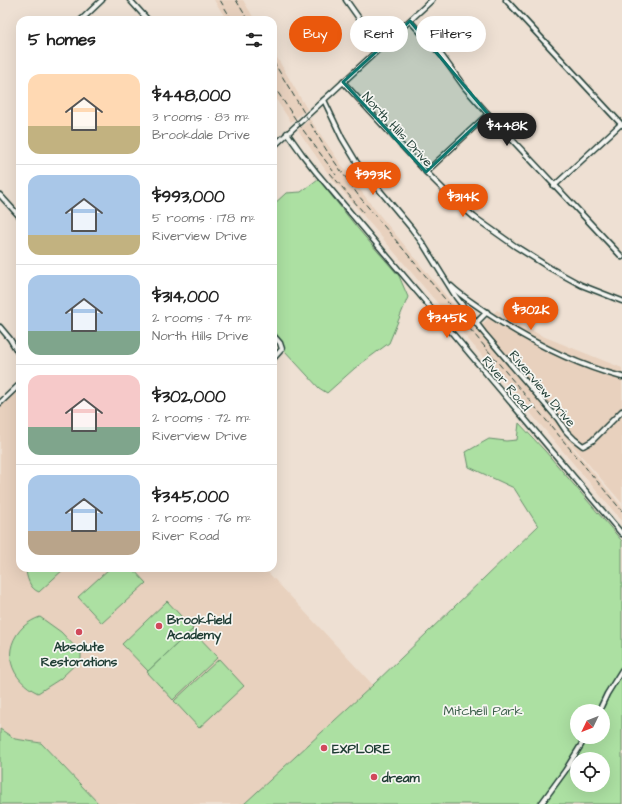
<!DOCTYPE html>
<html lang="en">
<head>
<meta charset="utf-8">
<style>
	body { margin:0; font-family:"Architects Daughter",sans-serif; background:#f6f6f6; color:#222; height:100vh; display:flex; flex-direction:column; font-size:15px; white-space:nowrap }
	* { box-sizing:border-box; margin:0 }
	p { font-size:13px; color:#767676 }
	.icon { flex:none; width:22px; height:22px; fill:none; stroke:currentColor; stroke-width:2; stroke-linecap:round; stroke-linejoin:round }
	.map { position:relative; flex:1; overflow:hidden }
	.details { position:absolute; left:16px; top:16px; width:261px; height:556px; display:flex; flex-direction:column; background:#fff; border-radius:12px; box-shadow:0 4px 16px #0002 }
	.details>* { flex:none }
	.banner { position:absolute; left:289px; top:16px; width:273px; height:36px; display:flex; gap:8px }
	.needle { width:26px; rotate:227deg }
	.fabs { position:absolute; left:570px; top:704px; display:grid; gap:8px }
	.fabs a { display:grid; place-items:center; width:40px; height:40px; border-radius:50%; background:#fff; box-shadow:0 4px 16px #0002; font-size:20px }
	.price { position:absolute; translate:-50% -34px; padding:0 9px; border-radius:14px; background:#ea580c; color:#fff; font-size:13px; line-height:26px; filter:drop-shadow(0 1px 2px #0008) }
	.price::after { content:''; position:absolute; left:50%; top:24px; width:12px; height:9px; margin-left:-6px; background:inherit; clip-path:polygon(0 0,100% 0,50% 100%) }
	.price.selected { background:#222; color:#fff }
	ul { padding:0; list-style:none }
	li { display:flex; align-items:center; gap:12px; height:100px; padding:0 12px }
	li+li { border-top:1px solid #e0e0e0 }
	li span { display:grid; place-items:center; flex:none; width:112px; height:80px; border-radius:12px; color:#555 }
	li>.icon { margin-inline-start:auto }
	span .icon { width:48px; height:48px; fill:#fffc; stroke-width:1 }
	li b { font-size:17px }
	h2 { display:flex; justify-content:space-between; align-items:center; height:48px; padding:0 12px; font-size:17px }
	.tag { padding:0 14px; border-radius:18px; background:#fff; box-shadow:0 4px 16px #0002; font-size:14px; line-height:36px }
	.tag.selected { background:#ea580c; color:#fff }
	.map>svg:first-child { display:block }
	.built { fill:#e8d1be }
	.green { fill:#ace0a2; stroke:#668e6b; fill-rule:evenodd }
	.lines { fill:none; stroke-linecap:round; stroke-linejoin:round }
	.minor-casing { stroke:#1f3d34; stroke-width:7 }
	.minor { stroke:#f6f6f2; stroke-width:4 }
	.rail { stroke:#1f3d34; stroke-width:1; stroke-dasharray:6 3; stroke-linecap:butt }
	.marked { fill:#0f766e; fill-opacity:0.2; stroke:#0f766e; stroke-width:3; stroke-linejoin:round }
	.poi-dot { fill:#d1495b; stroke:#f6f6f2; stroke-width:1.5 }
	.labels { text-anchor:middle; stroke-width:3.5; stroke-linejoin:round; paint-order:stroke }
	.street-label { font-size:13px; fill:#1f3d34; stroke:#f6f6f2 }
	.poi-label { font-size:13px; font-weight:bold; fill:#1f3d34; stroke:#f6f6f2; text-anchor:start }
	.park-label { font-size:13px; fill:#3b5e4a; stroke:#f6f6f2 }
</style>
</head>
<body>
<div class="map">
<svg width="622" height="804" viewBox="0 0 622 804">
	<rect width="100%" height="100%" fill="#eee0d3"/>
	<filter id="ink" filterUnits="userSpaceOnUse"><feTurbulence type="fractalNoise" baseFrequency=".025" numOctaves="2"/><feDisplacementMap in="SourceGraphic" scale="8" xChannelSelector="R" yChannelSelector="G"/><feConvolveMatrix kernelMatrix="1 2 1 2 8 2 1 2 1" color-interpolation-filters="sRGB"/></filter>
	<g filter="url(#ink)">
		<!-- built -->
		<g class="built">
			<polygon points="214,0 243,0 255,20 227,20"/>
			<polygon points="273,51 307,109 291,122 273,95"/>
			<polygon points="310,119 340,163 373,207 475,331 497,310 540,335 622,368 622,503 527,393 622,507 622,521 329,175 298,130"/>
			<polygon points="20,390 20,568 264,568 373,685 244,804 99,804 41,743 15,739 0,729 0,406"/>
		</g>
		<!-- green -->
		<g class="green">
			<polygon points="318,179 359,230 399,276 408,297 389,343 355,368 327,393 319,388 284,350 281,342 273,333 273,205 286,193 301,192"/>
			<path d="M519 423 545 451 622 541V804H244L373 685 538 526 514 488 469 467 466 452 489 439 506 441 517 440ZM577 711H603V737H577ZM577 759H603V785H577Z"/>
			<path d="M26 568H65L39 592C30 589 26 577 26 568Z"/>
			<polygon points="110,568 132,568 146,583 102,623 78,597"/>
			<polygon points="167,601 193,629 148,671 122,644"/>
			<path d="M40 617 61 632 81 653V659L60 679 38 693C10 680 0 649 24 626 29 622 34 619 40 617Z"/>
			<polygon points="192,630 218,657 173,700 147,672"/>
			<polygon points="219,659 244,686 199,728 174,701"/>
			<polygon points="0,729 15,739 41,743 99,804 0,804"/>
		</g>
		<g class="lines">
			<defs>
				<g id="minor">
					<polyline points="130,0 148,20"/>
					<polyline points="346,0 380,48"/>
					<polyline points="506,0 622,125"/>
					<polyline points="81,20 102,0"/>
					<polyline points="410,21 442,56 465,88 488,114 622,257"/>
					<polyline points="343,82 426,172 452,198 474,217 515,246 550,268 581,285 622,301"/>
					<polyline points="324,100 342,138 357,163 412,229 423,244 456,297 484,333 558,419 566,431 574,439 583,446 592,441 622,411"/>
					<polyline points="287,133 302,154 316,172 622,534"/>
					<polyline points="273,147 432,0"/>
					<polyline points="426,172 488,114"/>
					<polyline points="554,186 621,124"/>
					<polyline points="0,195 20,217"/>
					<path d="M451 286C461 296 475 304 487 313 529 341 573 364 622 377"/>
					<polyline points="476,323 487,312"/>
					<polyline points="0,327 10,339 20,356"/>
					<polyline points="273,335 280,343 282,349 273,359"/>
					<polyline points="0,403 20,384"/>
					<polyline points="599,711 607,694 622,670"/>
					<polyline points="541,804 565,771 586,737"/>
				</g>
			</defs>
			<!-- minor casing -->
			<use href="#minor" class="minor-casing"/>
			<!-- minor -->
			<use href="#minor" class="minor"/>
			<!-- rail -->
			<g class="rail">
				<polyline points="220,0 232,20"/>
				<polyline points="236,0 248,20"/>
				<polyline points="273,61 327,151 358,195 622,511"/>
				<polyline points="273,85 298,123 336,175"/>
				<polyline points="330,173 364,213"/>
			</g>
		</g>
	</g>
	<!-- marked area -->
	<path class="marked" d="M410 21 488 114 426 172 343 82Z"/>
	<!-- markers -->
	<g class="poi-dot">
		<circle cx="159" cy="626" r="4"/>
		<circle cx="79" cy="632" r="4"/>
		<circle cx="324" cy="748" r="4"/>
		<circle cx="374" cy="777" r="4"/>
	</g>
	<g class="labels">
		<!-- street labels -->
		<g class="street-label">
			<text transform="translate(398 129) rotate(47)" y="5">North Hills Drive</text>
			<text transform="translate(507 383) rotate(50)" y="5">River Road</text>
			<text transform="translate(543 388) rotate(50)" y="5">Riverview Drive</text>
		</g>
		<!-- poi labels -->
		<g class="poi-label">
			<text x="167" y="624">Brookfield<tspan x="167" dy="15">Academy</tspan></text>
			<text x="79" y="651" text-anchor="middle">Absolute<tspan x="79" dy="15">Restorations</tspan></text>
			<text x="332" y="753">EXPLORE</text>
			<text x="382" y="782">dream</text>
		</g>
		<!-- park labels -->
		<g class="park-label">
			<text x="483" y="715">Mitchell Park</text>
		</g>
	</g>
</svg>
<div class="fabs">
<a><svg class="needle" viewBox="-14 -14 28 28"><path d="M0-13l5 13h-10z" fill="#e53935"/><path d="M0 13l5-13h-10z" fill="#767676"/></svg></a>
<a><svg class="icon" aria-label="locate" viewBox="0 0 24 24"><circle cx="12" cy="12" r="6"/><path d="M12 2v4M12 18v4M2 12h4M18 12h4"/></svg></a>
</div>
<b class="price selected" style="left:507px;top:147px">$448K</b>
<b class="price" style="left:373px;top:196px">$993K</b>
<b class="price" style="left:463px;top:218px">$314K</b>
<b class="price" style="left:531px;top:331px">$302K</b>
<b class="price" style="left:447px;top:339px">$345K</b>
<div class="banner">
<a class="tag selected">Buy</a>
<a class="tag">Rent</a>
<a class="tag">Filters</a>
</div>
<section class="details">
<h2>5 homes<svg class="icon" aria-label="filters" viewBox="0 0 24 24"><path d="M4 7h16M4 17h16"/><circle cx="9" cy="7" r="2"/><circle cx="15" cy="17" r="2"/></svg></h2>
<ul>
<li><span style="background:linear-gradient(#ffd9b3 65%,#c2b280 0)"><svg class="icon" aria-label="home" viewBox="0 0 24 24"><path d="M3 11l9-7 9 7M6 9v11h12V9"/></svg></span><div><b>$448,000</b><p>3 rooms · 83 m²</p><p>Brookdale Drive</p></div></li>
<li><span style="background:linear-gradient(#a9c7e8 75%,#c2b280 0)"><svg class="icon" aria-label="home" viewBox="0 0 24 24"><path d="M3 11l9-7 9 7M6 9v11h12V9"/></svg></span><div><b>$993,000</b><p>5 rooms · 178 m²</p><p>Riverview Drive</p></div></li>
<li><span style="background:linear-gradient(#a9c7e8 70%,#7fa58c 0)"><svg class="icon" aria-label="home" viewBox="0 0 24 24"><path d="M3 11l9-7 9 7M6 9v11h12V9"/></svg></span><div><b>$314,000</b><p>2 rooms · 74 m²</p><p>North Hills Drive</p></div></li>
<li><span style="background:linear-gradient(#f6c9c9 65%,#7fa58c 0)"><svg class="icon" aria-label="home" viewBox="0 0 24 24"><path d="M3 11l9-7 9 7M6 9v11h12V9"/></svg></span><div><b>$302,000</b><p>2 rooms · 72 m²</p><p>Riverview Drive</p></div></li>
<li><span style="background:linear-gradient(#a9c7e8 70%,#b9a48a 0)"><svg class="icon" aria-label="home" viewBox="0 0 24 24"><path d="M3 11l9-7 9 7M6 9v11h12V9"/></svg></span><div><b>$345,000</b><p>2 rooms · 76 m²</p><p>River Road</p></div></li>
</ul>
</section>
</div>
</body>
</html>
